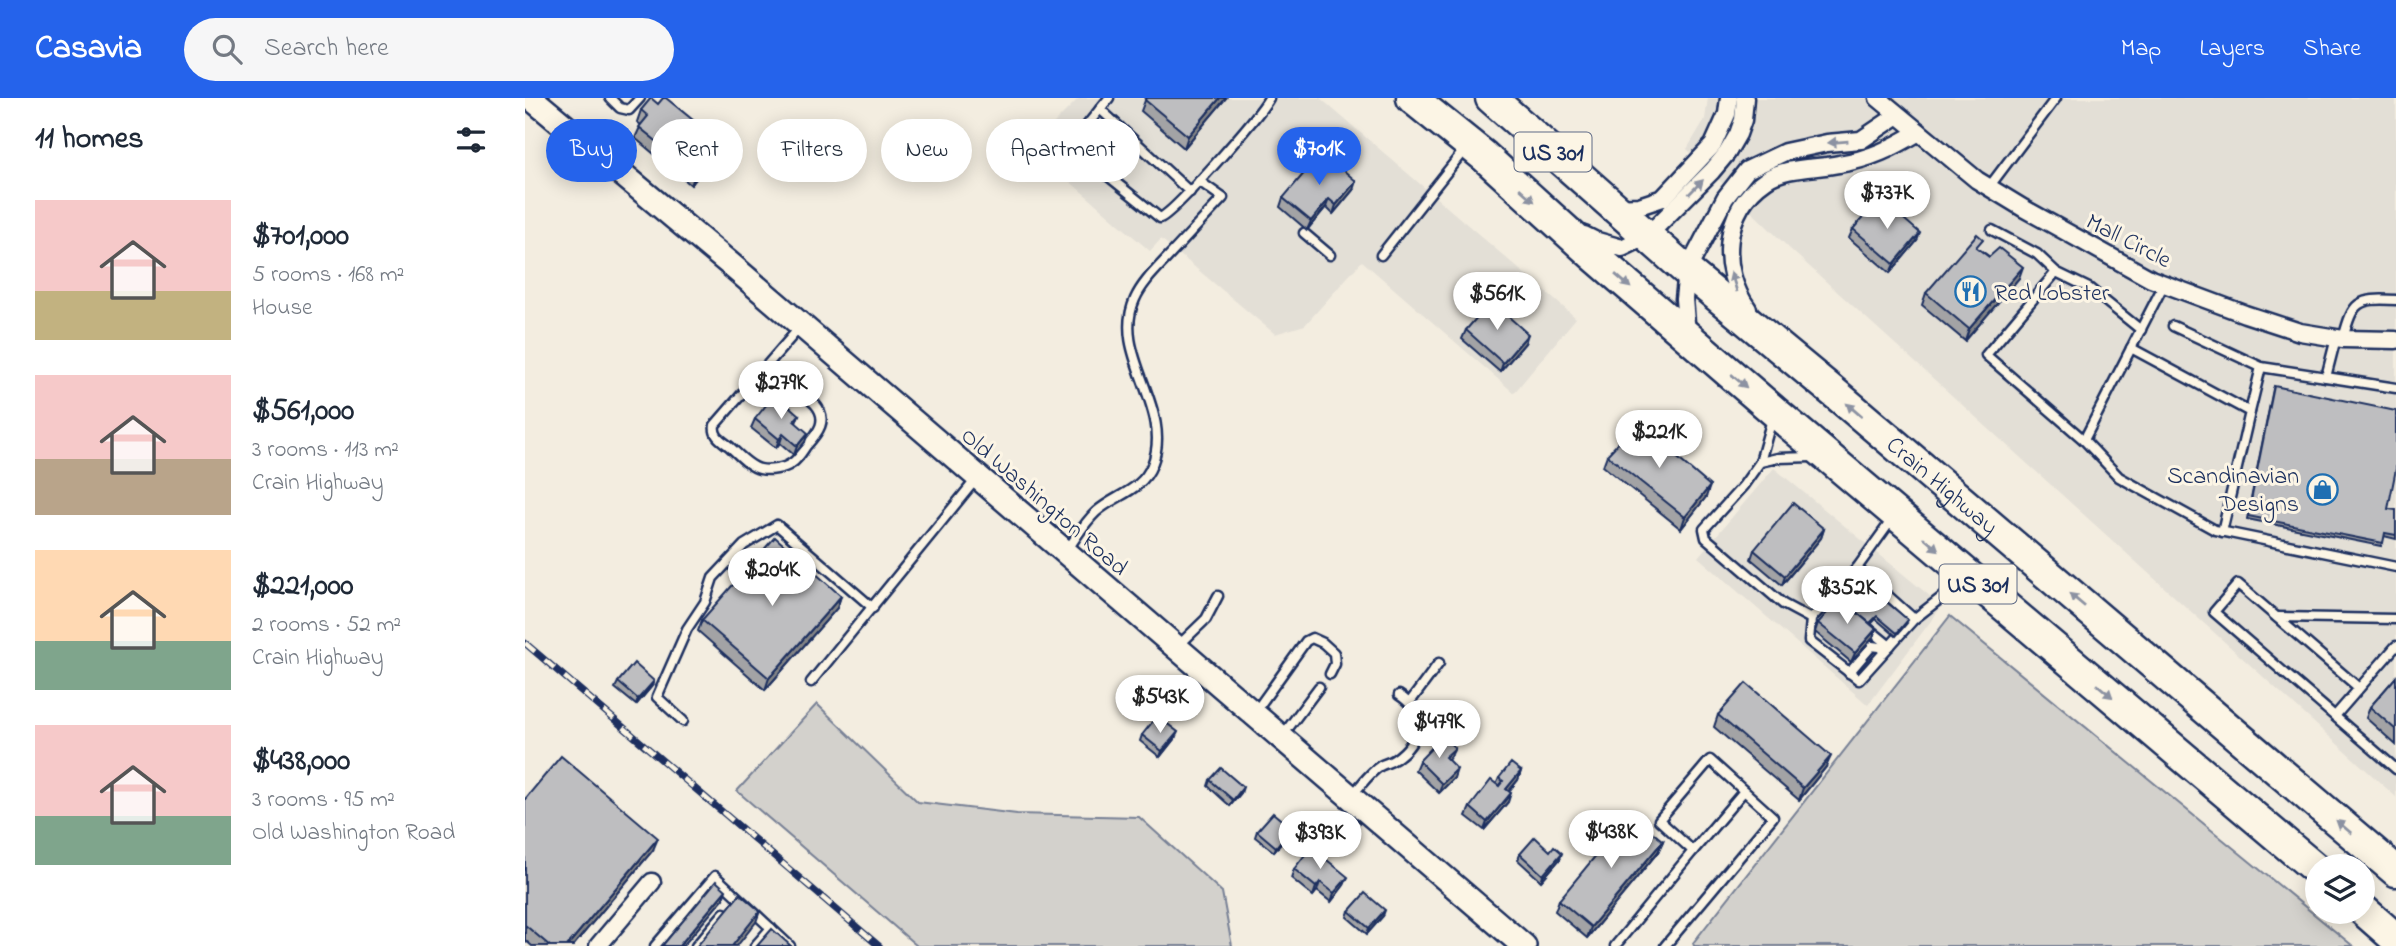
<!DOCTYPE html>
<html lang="en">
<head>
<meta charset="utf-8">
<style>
	body { margin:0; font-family:"Indie Flower",sans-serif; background:#f6f6f7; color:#1f2937; height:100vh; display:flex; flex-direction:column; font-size:26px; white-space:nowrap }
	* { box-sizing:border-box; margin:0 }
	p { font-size:23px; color:#747a83 }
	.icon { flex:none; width:38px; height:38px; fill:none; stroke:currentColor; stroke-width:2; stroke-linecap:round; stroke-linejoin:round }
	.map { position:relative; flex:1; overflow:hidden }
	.side { display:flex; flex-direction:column; background:#fff; width:525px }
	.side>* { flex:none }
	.hud { position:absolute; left:21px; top:21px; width:665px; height:63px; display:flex; gap:14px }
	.buttons { position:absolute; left:1780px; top:756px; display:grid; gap:14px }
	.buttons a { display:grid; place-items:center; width:70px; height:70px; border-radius:50%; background:#fff; box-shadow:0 4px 18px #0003; font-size:35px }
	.price { position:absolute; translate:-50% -60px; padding:0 16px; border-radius:24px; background:#fff; color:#222; font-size:23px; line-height:46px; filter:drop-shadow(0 2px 4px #0008) }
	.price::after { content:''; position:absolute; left:50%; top:42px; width:21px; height:16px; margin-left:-10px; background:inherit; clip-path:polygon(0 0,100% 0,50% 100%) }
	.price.selected { background:#2563eb; color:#fff }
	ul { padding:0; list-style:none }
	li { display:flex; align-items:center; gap:21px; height:175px; padding:0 35px }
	li span { display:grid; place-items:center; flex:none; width:196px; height:140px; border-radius:0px; color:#555 }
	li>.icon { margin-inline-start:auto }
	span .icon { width:84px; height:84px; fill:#fffc; stroke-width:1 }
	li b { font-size:30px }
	h2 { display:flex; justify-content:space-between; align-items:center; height:84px; padding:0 35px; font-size:30px }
	.chip { padding:0 24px; border-radius:32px; background:#fff; box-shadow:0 4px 18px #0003; font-size:24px; line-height:63px }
	.chip.selected { background:#2563eb; color:#fff }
	header { display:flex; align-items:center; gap:42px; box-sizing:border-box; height:98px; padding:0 35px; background:#2563eb; color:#fff }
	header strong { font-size:33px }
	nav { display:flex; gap:38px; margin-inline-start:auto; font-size:24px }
	.search { width:490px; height:63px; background:#f6f6f7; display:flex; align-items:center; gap:18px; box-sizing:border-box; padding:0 24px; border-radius:38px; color:#747a83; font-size:26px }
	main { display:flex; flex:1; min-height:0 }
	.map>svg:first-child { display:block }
	.built { fill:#e3dfd6 }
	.green { fill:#d3d1cc; stroke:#778095; stroke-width:2 }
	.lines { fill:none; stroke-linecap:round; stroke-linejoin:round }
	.lane-casing { stroke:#1b2f5e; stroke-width:13 }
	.street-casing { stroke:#1b2f5e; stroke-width:21 }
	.secondary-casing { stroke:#1b2f5e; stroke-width:28 }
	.highway-casing { stroke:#1b2f5e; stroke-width:35 }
	.lane { stroke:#fcf5e5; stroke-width:8 }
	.street { stroke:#fcf5e5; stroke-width:16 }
	.secondary { stroke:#fcf5e5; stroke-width:23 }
	.highway { stroke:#fcf5e5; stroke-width:30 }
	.rail-casing { stroke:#1b2f5e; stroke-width:7 }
	.rail { stroke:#fcf5e5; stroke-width:4.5; stroke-dasharray:13; stroke-linecap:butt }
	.wall { fill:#a3a3a5; stroke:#1b2f5e; stroke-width:2 }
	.shaded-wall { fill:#858586; stroke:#1b2f5e; stroke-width:2 }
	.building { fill:#bebec0; stroke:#1b2f5e; stroke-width:2 }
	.oneway { fill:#8c92a2 }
	.labels { text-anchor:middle; stroke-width:6; stroke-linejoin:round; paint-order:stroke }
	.shield { fill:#fcf5e5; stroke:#5e6a86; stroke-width:2 }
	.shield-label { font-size:23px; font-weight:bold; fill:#1b2f5e }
	.street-label { font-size:24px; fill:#1b2f5e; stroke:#fcf5e5 }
	.poi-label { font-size:24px; fill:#1b2f5e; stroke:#fcf5e5; text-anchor:start }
</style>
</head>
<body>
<header>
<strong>Casavia</strong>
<div class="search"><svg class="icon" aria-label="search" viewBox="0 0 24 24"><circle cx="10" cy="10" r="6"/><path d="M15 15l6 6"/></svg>Search here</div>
<nav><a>Map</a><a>Layers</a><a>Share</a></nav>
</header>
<main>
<section class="side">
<h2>11 homes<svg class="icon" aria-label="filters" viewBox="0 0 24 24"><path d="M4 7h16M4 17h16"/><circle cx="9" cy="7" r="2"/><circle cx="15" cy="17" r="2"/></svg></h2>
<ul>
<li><span style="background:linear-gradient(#f6c9c9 65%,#c2b280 0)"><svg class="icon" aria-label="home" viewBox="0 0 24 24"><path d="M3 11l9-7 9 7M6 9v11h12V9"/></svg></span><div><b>$701,000</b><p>5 rooms · 168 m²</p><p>House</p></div></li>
<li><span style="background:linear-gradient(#f6c9c9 60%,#b9a48a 0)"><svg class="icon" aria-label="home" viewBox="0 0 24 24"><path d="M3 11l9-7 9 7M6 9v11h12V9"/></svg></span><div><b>$561,000</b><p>3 rooms · 113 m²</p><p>Crain Highway</p></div></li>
<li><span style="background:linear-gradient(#ffd9b3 65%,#7fa58c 0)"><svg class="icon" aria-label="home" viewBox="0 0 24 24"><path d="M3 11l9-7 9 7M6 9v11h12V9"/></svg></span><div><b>$221,000</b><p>2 rooms · 52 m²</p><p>Crain Highway</p></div></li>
<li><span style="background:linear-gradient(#f6c9c9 65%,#7fa58c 0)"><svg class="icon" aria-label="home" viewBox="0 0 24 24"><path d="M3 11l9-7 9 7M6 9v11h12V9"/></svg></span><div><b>$438,000</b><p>3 rooms · 95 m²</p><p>Old Washington Road</p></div></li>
</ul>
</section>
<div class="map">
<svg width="1871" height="848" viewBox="0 0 1871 848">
	<rect width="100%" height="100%" fill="#f3ede0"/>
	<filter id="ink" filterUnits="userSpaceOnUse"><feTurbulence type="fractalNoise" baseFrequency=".0143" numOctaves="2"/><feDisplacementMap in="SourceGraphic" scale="14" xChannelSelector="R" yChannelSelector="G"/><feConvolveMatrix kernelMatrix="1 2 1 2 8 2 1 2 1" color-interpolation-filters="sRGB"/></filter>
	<g filter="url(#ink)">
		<!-- built -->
		<g class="built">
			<polygon points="554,0 795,0 1051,220 989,295 837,163 780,227 750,236 636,141 625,153 505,49"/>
			<polygon points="1183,0 1871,0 1871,699 1265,151 1162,51 1180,21"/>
			<polygon points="1249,370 1417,508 1343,607 1173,459"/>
		</g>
		<!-- green -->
		<g class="green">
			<polygon points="1425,518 1828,848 1169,848 1168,845"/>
			<polygon points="292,606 393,704 492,716 614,719 697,794 707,848 392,848 212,693"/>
		</g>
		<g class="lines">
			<defs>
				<g id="lane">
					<polyline points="85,0 95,10 104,12 115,0"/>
					<path d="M584 0 550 42 552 53 635 120C650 114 734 18 744 0"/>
					<polyline points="575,11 665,94"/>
					<polyline points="1464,89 1531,0"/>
					<polyline points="1467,132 1512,156 1531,174"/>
					<polyline points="779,135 805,157"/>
					<polyline points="856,157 940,51"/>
					<polyline points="1648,228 1736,269 1801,279"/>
					<polyline points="1616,232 1564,190 1531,174 1461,257 1559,342 1594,379 1690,432 1871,469"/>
					<polyline points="1811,240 1801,279 1871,290"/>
					<path d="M1818 241C1828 203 1832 200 1871 202"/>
					<polyline points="1606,250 1725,314 1697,434"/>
					<path d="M243 266 290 306C304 322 293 335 281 348 277 354 273 361 267 365 259 371 244 373 235 371 224 369 212 355 204 348 196 342 188 338 190 327L276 228"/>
					<polyline points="1725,314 1736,269"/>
					<polyline points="1247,321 1235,364 1218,388 1179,431 1181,440 1258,506 1286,521 1332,470"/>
					<polyline points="1559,342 1639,186"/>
					<polyline points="1235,364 1253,360 1287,359"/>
					<polyline points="1368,420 1332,470 1389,521 1439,482"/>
					<path d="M542 452C551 440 559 425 571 414 590 397 617 393 627 367 650 310 585 256 610 201 617 185 631 172 643 159 661 140 679 120 698 100L674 83"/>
					<polyline points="1752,519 1871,521"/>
					<polyline points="1286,521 1284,543 1334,582 1389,521"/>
					<polyline points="1343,530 1365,548"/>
					<polyline points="653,548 681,521 693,498"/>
					<polyline points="1324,575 1347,548 1362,550"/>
					<polyline points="286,584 452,380"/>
					<polyline points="1834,590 1713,486 1689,514 1871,671"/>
					<polyline points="885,604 914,565"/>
					<polyline points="730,614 781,543 787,540 798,545 809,555 810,566 805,576"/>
					<polyline points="1810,618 1871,548"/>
					<polyline points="158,623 132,599 162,531 180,504 188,480 219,447 252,427 348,510"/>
					<polyline points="758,637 794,589"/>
					<path d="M827 697C836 688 844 675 855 668 860 665 865 665 870 661 895 644 902 615 874 597"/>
					<polyline points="1168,753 1219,693"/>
					<polyline points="130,848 190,778 265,848"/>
					<polyline points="171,848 199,815"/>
					<polyline points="230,848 246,830"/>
					<polyline points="1090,848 1168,753 1134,722 1185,662 1248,719 1140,848"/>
				</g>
				<g id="street">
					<polyline points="1353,0 1452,82 1498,110 1626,181 1720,216 1775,234 1818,241 1871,242"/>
					<polyline points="1090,109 1114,108 1138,100 1188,47 1202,16 1204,0"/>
					<polyline points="1059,137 1069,142 1097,150 1122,138 1187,73 1202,55 1213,36 1218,22 1220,0"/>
					<path d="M1223 211C1194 171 1197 112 1241 82 1261 68 1291 71 1314 66 1346 61 1367 50 1394 34"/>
					<polyline points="1162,236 1159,201 1162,173 1200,100 1222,72 1260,54 1302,45 1336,42 1373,17"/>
					<polyline points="73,848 127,784"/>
				</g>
				<polyline id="secondary" points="6,0 205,166 999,848"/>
				<g id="highway">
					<polyline points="887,0 959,58 1068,157 1250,314 1792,772"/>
					<path id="s1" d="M966 0 1162 173 1312 297 1871 773"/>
					<polyline points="1838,812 1871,841"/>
				</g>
			</defs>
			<!-- lane casing -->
			<use href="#lane" class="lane-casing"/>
			<!-- street casing -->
			<use href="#street" class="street-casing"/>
			<!-- secondary casing -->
			<use href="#secondary" class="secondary-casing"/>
			<!-- highway casing -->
			<use href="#highway" class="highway-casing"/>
			<!-- lane -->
			<use href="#lane" class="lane"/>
			<!-- street -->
			<use href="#street" class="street"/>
			<!-- secondary -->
			<use href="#secondary" class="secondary"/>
			<!-- highway -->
			<use href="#highway" class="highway"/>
			<defs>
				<polyline id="rail" points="0,545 354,848"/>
			</defs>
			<!-- rail casing -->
			<use href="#rail" class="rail-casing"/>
			<!-- rail -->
			<use href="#rail" class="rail"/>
		</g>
		<!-- wall -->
		<g class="wall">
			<polygon points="621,0 701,0 659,50 616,13"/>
			<polygon points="133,6 196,45 191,56 166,87 110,40 116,27 112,24 116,12"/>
			<polygon points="828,92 808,116 801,109 782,132 755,109 758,100"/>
			<polygon points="1328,131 1392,143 1365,175 1324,140"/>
			<polygon points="1454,151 1494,180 1440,243 1397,207 1401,195"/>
			<polygon points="941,232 1000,245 975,274 937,241"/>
			<polygon points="1748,291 1863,411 1871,412 1871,441 1859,438 1856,448 1722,421"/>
			<polygon points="274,317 271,325 280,344 269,357 255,345 251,350 226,330 230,321"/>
			<polygon points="1082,357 1181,399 1156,431 1078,368"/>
			<polygon points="1299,431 1296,440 1257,487 1226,461 1229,452"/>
			<polygon points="1321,493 1382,525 1371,538 1351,521 1346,526 1348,540 1326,564 1290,534 1293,525 1331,514 1335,509 1320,496"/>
			<polygon points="316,498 312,510 240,592 173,533 177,522"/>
			<polygon points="1871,579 1871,647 1841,620 1845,609"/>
			<polygon points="93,584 127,588 111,607 90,590"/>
			<polygon points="1193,617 1301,669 1274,702 1189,629"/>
			<polygon points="617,637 650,640 635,659 615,643"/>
			<polygon points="926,658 923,662 929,680 914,695 890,672 894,663"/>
			<polygon points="996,673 993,682 984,693 983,704 959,732 941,718 945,709 971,687 974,680"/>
			<polygon points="685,682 716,695 705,708 683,688"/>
			<polygon points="0,701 128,752 48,848 7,848 0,842"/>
			<polygon points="766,730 764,736 749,754 730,739 732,733"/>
			<polygon points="1138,743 1133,754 1062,840 1030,813 1034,802"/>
			<polygon points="995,756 1035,761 1016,783 993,762"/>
			<polygon points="769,771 819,787 806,804 792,793 788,798 766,780"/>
			<polygon points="824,813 858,818 842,836 822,819"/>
		</g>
		<!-- shaded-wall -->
		<g class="shaded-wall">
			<polygon points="695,0 701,0 659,50 663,38"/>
			<polygon points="196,45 191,56 166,87 171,75"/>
			<polygon points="831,83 828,92 808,116 811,107"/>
			<polygon points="804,101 801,109 782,132 786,123"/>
			<polygon points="1395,135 1392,143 1365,175 1369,166"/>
			<polygon points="1498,169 1494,180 1440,243 1444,231"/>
			<polygon points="1003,236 1000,245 975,274 978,265"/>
			<polygon points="283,335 280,344 269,357 272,348"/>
			<polygon points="258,336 255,345 251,350 254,341"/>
			<polygon points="1185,388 1181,399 1156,431 1160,419"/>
			<polygon points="1299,431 1296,440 1257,487 1260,478"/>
			<polygon points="316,498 312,510 240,592 244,580"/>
			<polygon points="1351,531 1348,540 1326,564 1330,555"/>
			<polygon points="129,583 127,588 111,607 113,601"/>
			<polygon points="653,634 650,640 635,659 637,653"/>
			<polygon points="930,650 926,658 917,668 920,659"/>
			<polygon points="1306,658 1301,669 1274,702 1278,690"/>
			<polygon points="932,671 929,680 914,695 917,686"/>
			<polygon points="996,673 993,682 978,700 981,691"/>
			<polygon points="718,689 716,695 705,708 708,702"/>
			<polygon points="986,695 983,704 959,732 962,724"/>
			<polygon points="766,730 764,736 749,754 751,749"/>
			<polygon points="133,740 128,752 48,848 42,848"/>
			<polygon points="1138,743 1133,754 1062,840 1066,829"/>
			<polygon points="1037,755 1035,761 1016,783 1018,777"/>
			<polygon points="823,779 819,787 806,804 809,795"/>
			<polygon points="795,784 792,793 788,798 791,789"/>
			<polygon points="201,792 198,801 158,848 154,848"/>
			<polygon points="860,812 858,818 842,836 844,830"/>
			<polygon points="235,813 231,824 212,848 207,848"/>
		</g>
		<!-- building -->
		<g class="building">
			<polygon points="126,0 133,6 138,0 141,0 196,45 171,75 114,29 123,18 116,12"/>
			<polygon points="621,0 695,0 663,38 620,2"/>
			<polygon points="797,54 831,83 811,107 804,101 786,123 758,100"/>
			<polygon points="1355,100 1395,135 1369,166 1328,131"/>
			<polygon points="1452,136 1458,141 1451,149 1464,159 1474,150 1498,169 1444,231 1401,195"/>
			<polygon points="966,203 1003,236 978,265 941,232"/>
			<polygon points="1749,288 1871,313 1871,371 1863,411 1871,412 1871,437 1860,435 1858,445 1723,418"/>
			<polygon points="250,296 274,317 269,323 283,335 272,348 258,336 254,341 230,321"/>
			<polygon points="1112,325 1185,388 1160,419 1082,357"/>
			<polygon points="1268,405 1299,431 1260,478 1229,452"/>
			<polygon points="250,439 316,498 244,580 177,522"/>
			<polygon points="1332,479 1383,522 1372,535 1352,518 1345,525 1331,514 1337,507 1321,493"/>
			<polygon points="1315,500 1351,531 1330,555 1293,525"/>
			<polygon points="109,565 129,583 113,601 93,584"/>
			<polygon points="1871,579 1871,632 1845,609"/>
			<polygon points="1221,585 1306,658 1278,690 1193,617"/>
			<polygon points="629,622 637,628 640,624 653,634 637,653 617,637"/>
			<polygon points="918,638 930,650 920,659 932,671 917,686 894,663"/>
			<polygon points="36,658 133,740 42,848 25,848 0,827 0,701"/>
			<polygon points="986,665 996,673 981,691 986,695 962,724 945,709 966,682 974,688 978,683 974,680"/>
			<polygon points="696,670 718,689 708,702 685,682"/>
			<polygon points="748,715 766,730 751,749 732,733"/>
			<polygon points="1105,716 1138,743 1066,829 1034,802"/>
			<polygon points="1010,739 1025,753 1029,748 1037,755 1018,777 995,756"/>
			<polygon points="786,749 823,779 809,795 795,784 791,789 769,771"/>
			<polygon points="191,783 201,792 154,848 137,848"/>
			<polygon points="840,795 860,812 844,830 824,813"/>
			<polygon points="215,796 235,813 207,848 172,848"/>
			<polygon points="247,831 266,848 232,848"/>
		</g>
		<!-- one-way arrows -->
		<defs><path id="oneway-solid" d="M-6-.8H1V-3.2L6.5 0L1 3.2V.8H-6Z" transform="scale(1.75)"/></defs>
		<g class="oneway">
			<use href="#oneway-solid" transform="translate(1313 44) rotate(175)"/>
			<use href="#oneway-solid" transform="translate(1171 89) rotate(-45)"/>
			<use href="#oneway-solid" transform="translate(1002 97) rotate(42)"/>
			<use href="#oneway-solid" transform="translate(1098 183) rotate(41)"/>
			<use href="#oneway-solid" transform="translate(1209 184) rotate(-107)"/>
			<use href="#oneway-solid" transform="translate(1214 283) rotate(41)"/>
			<use href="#oneway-solid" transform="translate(1329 312) rotate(-139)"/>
			<use href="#oneway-solid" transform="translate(1406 446) rotate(40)"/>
			<use href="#oneway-solid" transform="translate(1552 502) rotate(-140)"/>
			<use href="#oneway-solid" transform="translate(1580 593) rotate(40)"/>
			<use href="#oneway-solid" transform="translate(1819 729) rotate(-140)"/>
		</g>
	</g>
	<!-- icons -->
	<defs>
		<symbol id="restaurant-ring" viewBox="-11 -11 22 22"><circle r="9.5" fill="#fcf5e5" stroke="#1f6fb2" stroke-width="1.5"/><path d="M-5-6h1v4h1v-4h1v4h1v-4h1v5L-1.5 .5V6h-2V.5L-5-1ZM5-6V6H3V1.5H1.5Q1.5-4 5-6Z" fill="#1f6fb2"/></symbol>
		<symbol id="shop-ring" viewBox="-11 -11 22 22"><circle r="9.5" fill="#fcf5e5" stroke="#1f6fb2" stroke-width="1.5"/><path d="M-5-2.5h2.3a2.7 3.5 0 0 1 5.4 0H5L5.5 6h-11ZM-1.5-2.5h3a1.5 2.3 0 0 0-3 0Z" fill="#1f6fb2"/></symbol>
	</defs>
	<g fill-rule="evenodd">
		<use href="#restaurant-ring" x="1428" y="176" width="35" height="35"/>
		<use href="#shop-ring" x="1780" y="374" width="35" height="35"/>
	</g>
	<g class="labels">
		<!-- shield labels -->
		<g class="shield">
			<rect x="989.5" y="34.5" width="77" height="39" rx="5"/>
			<rect x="1414.5" y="466.5" width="77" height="39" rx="5"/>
		</g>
		<g class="shield-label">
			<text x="1028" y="62">US 301</text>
			<text x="1453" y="494">US 301</text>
		</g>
		<!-- street labels -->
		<g class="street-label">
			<text transform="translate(1604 142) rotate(27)" y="8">Mall Circle</text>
			<text dy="8" stroke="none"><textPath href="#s1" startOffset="595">Crain Highway</textPath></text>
			<text transform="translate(520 403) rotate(41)" y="8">Old Washington Road</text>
		</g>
		<!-- poi labels -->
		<g class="poi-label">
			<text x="1469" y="202">Red Lobster</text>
			<text x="1774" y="385" text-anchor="end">Scandinavian<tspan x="1774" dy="28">Designs</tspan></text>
		</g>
	</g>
</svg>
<div class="buttons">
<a><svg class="icon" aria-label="layers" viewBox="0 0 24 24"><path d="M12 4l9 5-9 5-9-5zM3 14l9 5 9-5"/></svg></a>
</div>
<b class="price selected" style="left:794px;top:89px">$701K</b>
<b class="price" style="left:1362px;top:133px">$737K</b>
<b class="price" style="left:972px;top:234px">$561K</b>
<b class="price" style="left:256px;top:323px">$279K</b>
<b class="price" style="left:1134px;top:372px">$221K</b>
<b class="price" style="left:247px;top:510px">$204K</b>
<b class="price" style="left:1322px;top:528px">$352K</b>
<b class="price" style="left:635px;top:637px">$543K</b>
<b class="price" style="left:914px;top:662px">$479K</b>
<b class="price" style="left:1086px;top:772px">$438K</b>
<b class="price" style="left:795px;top:773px">$393K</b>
<div class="hud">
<a class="chip selected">Buy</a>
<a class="chip">Rent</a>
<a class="chip">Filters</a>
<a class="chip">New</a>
<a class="chip">Apartment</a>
</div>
</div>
</main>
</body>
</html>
